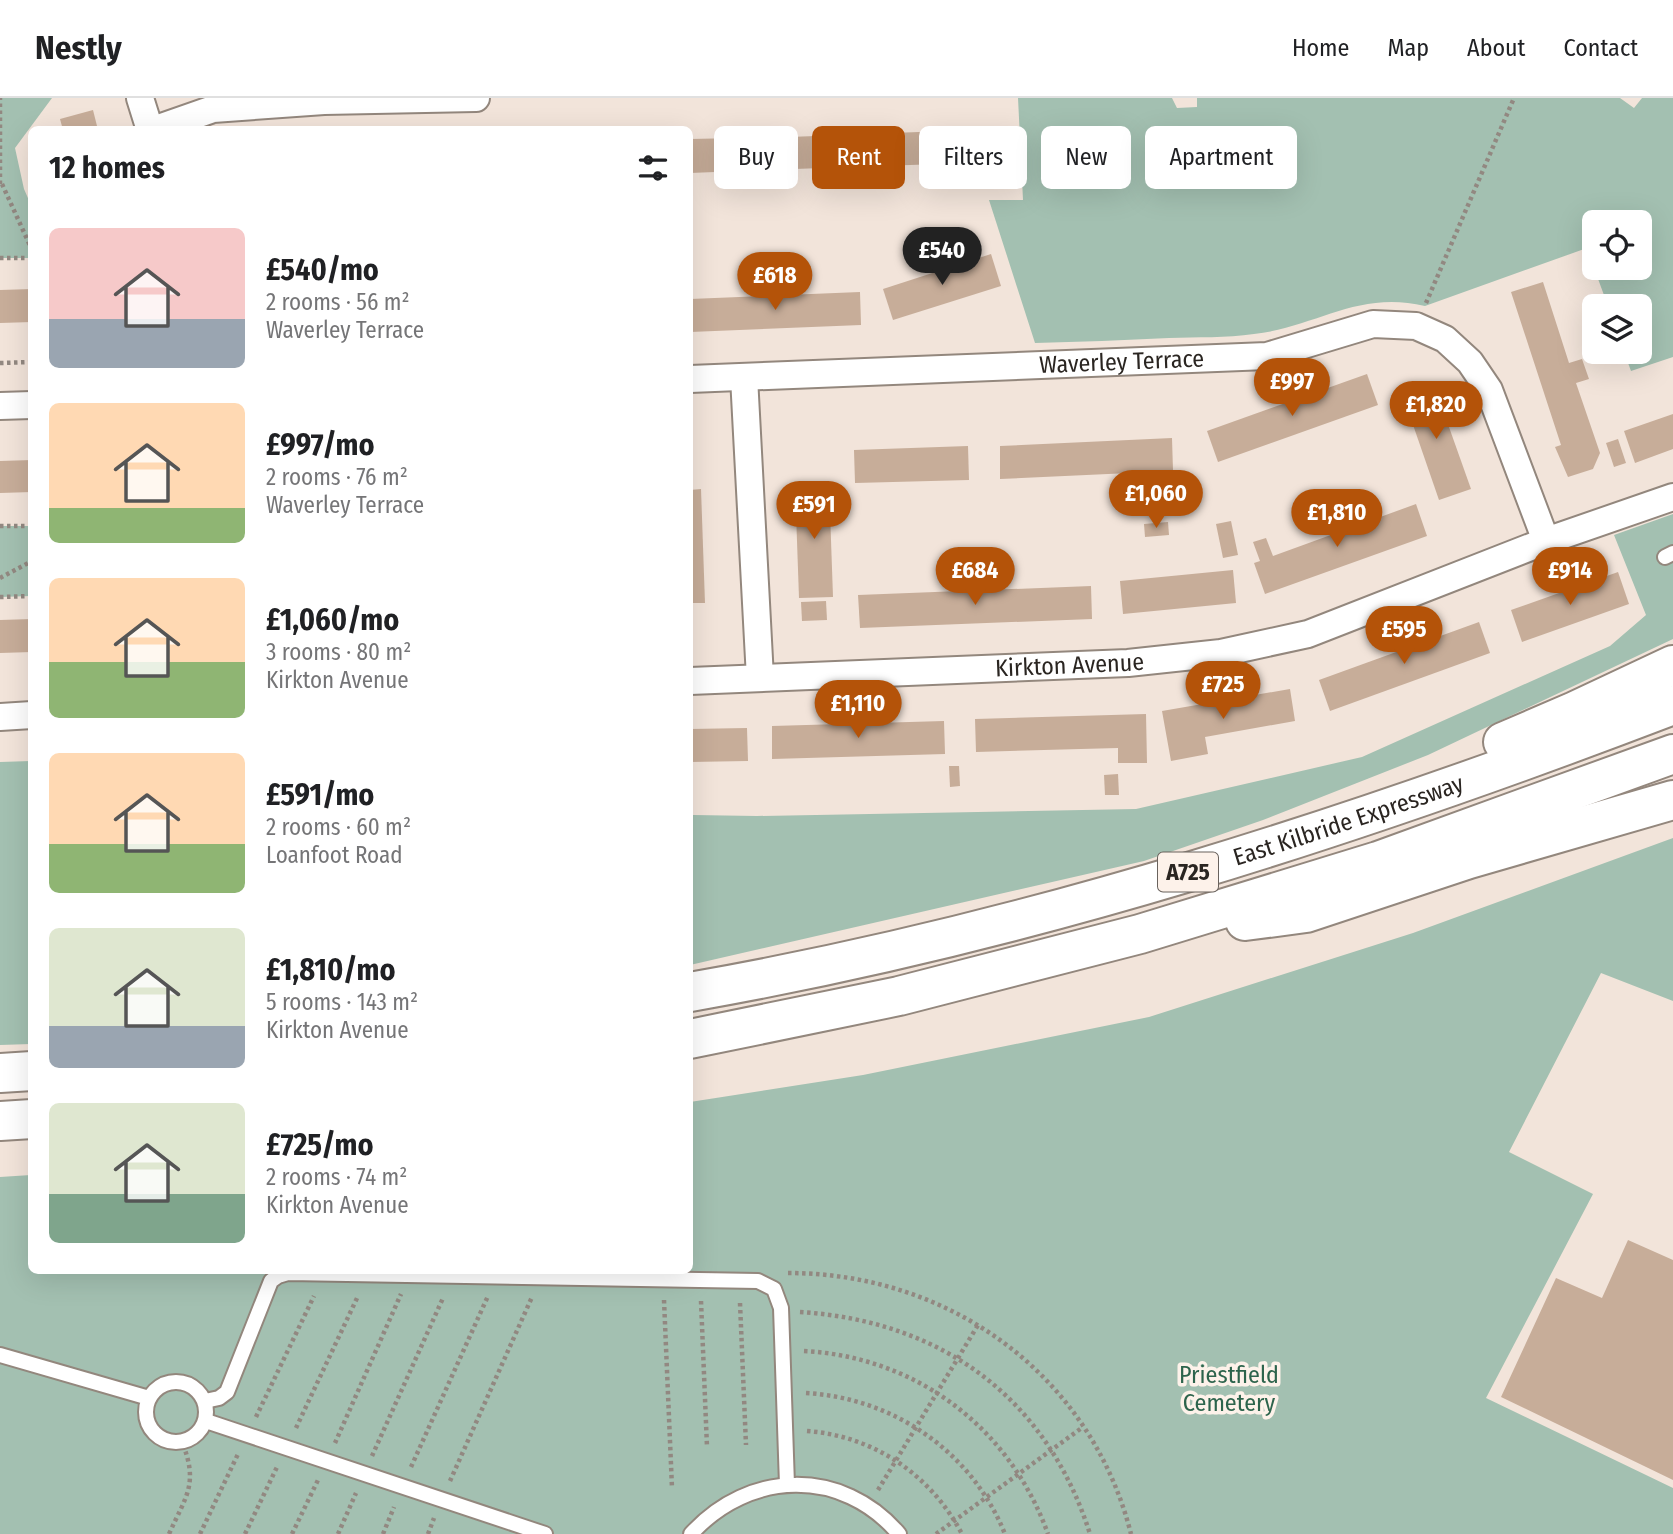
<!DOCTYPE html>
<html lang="en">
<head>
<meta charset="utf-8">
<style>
	body { margin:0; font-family:"Fira Sans Condensed",sans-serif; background:#f6f6f6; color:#202124; height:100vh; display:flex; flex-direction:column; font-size:26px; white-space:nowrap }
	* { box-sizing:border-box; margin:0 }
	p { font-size:23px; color:#757577 }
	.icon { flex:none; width:38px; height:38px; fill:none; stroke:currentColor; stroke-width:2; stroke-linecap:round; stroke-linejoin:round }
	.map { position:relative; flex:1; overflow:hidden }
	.sheet { position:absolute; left:28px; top:28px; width:665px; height:1148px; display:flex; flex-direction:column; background:#fff; border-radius:10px; box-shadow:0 7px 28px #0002 }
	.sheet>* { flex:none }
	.banner { position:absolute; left:714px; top:28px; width:665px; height:63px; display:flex; gap:14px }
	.buttons { position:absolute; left:1582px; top:112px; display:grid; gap:14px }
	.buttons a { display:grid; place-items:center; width:70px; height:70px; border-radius:10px; background:#fff; box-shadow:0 7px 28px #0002; font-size:35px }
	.price { position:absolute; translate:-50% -60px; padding:0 16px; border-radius:24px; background:#b45309; color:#fff; font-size:23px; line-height:46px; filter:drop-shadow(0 2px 4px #0008) }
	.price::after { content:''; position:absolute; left:50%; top:42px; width:21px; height:16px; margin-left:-10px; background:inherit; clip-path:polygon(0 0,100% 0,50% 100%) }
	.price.on { background:#222; color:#fff }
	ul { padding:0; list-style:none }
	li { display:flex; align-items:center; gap:21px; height:175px; padding:0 21px }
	li span { display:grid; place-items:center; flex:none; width:196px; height:140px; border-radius:10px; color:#555 }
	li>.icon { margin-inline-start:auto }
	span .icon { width:84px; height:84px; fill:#fffc; stroke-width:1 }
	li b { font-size:30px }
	h2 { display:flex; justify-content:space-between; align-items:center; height:84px; padding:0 21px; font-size:30px }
	.pill { padding:0 24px; border-radius:10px; background:#fff; box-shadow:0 7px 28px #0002; font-size:24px; line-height:63px }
	.pill.on { background:#b45309; color:#fff }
	header { display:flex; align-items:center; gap:42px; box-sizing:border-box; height:98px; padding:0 35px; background:#fff; border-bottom:2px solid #e0e0e0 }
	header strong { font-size:33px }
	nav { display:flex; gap:38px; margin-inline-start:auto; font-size:24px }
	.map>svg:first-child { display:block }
	.green { fill:#a3c0b1 }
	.building { fill:#c7ad99 }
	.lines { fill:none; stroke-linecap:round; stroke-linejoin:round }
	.service-casing { stroke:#93877d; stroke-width:18 }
	.minor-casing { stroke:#93877d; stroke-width:30 }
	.trunk-casing { stroke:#93877d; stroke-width:42 }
	.path { stroke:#928881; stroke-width:4.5; stroke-dasharray:3.5 3.5; stroke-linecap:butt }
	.service { stroke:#fff; stroke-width:14 }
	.minor { stroke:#fff; stroke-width:26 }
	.trunk { stroke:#fff; stroke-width:38 }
	.labels { text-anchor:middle; stroke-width:7; stroke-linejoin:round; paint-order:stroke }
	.shield { fill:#fdf2ea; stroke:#69625d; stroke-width:2 }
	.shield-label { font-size:23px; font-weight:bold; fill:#2a2521 }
	.street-label { font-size:24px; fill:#2a2521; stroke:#fdf2ea }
	.park-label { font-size:24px; fill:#2d644c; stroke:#fdf2ea }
</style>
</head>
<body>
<header>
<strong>Nestly</strong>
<nav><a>Home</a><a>Map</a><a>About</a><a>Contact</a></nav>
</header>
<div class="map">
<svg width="1673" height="1436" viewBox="0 0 1673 1436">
	<rect width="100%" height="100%" fill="#f2e4da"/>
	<!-- green -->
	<g class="green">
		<polygon points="0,0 52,0 15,50 24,91 31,107 31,160 0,160"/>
		<path d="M1018 0H1172L1177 10 1197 9V0H1620L1634 10 1642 0H1673V259L1631 273 1624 254H1640V208H1608L1594 170H1640V124H1594V169L1587 150 1425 208C1357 192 1317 229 1254 236 1226 240 1197 239 1169 240 1124 242 1080 244 1035 245L989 102H1023Z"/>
		<polygon points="1673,416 1673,541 1428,657 1263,722 1144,763 690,867 690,709 692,709 693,717 757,718 1136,711 1362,659 1610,548 1646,517 1614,437"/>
		<polygon points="0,428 31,428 31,498 0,499"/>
		<polygon points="31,663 31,946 0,947 0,664"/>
		<polygon points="1673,740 1673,903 1601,875 1509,1054 1593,1096 1486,1300 1673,1390 1673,1436 0,1436 0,1079 31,1077 32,1172 690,1172 690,1004 863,977 1149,919 1413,835"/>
	</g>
	<!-- building -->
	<g class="building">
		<polygon points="93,12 98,32 63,32 60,21"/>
		<polygon points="996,31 997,64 765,72 764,40"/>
		<polygon points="739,40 740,73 690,75 690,41"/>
		<polygon points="991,156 1001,188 893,222 883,191"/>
		<polygon points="1543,184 1569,265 1582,261 1589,281 1576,285 1600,355 1593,371 1568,379 1555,349 1561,347 1511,194"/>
		<polygon points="32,191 32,224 0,225 0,192"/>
		<polygon points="860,194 861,227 690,234 690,201"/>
		<polygon points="1367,276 1378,307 1218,364 1207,333"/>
		<polygon points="1433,284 1471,391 1439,402 1402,295"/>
		<polygon points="1673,316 1673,351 1635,365 1624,333"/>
		<polygon points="1172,340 1173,373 1000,381 1000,348"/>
		<polygon points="1618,341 1626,365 1614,369 1606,345"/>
		<polygon points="968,348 969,382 855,385 854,352"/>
		<polygon points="32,362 32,394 0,395 0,363"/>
		<polygon points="829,385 833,499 799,500 795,386"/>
		<polygon points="701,391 705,505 690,505 690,392"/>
		<polygon points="1416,406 1427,438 1265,496 1254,465 1260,463 1253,444 1266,440 1273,458"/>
		<polygon points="1231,423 1238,457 1223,460 1216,426"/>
		<polygon points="1168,424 1169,437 1145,439 1144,426"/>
		<polygon points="1233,472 1236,505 1123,516 1120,483"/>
		<polygon points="1618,474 1629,506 1522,544 1511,512"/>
		<polygon points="1091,488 1092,521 860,530 858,497"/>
		<polygon points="826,503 827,522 802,523 801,504"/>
		<polygon points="32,521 32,554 0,555 0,522"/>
		<polygon points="1479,524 1490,555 1330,613 1319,582"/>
		<polygon points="1290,591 1295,623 1205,639 1208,656 1171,663 1162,613"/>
		<polygon points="1146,616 1147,665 1118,665 1118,650 976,654 975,621"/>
		<polygon points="944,623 945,656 772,661 772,628"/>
		<polygon points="747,630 748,663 690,664 690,631"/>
		<polygon points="949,668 959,668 960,688 950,689"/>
		<polygon points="1118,676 1119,697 1105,697 1104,677"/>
		<polygon points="1628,1142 1673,1162 1673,1382 1501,1299 1556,1180 1602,1200"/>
	</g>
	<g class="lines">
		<defs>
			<g id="service">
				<polyline points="1665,459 1673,455"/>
				<polyline points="0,1257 149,1300"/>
				<circle cx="176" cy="1314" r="30"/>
				<polyline points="205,1303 219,1300 227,1294 271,1183 278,1178 288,1175 758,1183 774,1191 781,1210 787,1387"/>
				<polyline points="206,1323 545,1436"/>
				<path d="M691 1436C749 1372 842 1369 899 1436"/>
			</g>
			<g id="minor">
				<polyline points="140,0 150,32"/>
				<polyline points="153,32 213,11 324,3 476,0"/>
				<polyline points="744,279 760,580"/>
				<path id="s1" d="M690 281 1267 258 1373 226 1416 228 1445 241 1470 264 1489 292 1546 443"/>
				<polyline points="0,308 32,307"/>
				<path id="s2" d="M690 583 1128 565 1221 555 1308 536 1546 443 1673 399"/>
				<polyline points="0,619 32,617"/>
			</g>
			<g id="trunk">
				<polyline points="1503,644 1575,613 1673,567"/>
				<polyline points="1245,823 1306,815 1469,761 1673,702"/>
				<path id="s3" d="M690 894C1027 835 1354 729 1673 607"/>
				<polyline points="690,941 899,898 1140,836 1378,763 1673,656"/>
				<polyline points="0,975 32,973"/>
				<polyline points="0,1023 32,1021"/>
			</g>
		</defs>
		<!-- service casing -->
		<use href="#service" class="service-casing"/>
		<!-- minor casing -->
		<use href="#minor" class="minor-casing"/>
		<!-- trunk casing -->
		<use href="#trunk" class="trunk-casing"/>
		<!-- path -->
		<g class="path">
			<polyline points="0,86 0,0"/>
			<polyline points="2,86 32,152"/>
			<polyline points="0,160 32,160"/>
			<polyline points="1426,205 1514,0"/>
			<polyline points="0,265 32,264"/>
			<polyline points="0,428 32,428"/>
			<polyline points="0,480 32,463"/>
			<polyline points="0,499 32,498"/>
			<path d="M788 1175C950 1175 1091 1277 1131 1436"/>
			<polyline points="664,1202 672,1390"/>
			<polyline points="701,1203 707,1349"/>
			<polyline points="740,1205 746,1347"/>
			<path d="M800 1214C942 1223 1047 1300 1090 1436"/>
			<path d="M804 1253C917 1259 1010 1330 1048 1436"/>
			<path d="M806 1295C894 1300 972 1354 1005 1436"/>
			<polyline points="256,1319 314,1198"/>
			<polyline points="296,1330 358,1198"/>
			<path d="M807 1333C874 1338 931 1377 962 1436"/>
			<polyline points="335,1345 401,1196"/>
			<polyline points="372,1358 443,1200"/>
			<polyline points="411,1369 488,1198"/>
			<polyline points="450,1383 532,1199"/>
			<polyline points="878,1392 978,1227"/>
			<path d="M169 1436C186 1398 199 1386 182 1344"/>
			<polyline points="200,1436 238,1356"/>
			<polyline points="245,1436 277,1369"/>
			<polyline points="292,1436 318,1382"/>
			<polyline points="338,1436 356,1395"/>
			<polyline points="383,1436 394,1409"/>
			<polyline points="428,1436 434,1420"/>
			<polyline points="936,1436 1083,1329"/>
		</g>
		<!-- service -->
		<use href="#service" class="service"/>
		<!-- minor -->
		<use href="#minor" class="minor"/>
		<!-- trunk -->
		<use href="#trunk" class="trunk"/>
	</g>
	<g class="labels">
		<!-- shield labels -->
		<rect class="shield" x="1158" y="754.5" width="60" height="39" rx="5"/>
		<g class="shield-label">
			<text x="1188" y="782">A725</text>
		</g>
		<!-- street labels -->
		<g class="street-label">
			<text dy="8" stroke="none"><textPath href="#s1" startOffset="432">Waverley Terrace</textPath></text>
			<text dy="8" stroke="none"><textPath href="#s2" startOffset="380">Kirkton Avenue</textPath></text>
			<text dy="8" stroke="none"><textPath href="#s3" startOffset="681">East Kilbride Expressway</textPath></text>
		</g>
		<!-- park labels -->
		<g class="park-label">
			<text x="1229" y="1285">Priestfield<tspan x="1229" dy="28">Cemetery</tspan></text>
		</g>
	</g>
</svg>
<div class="buttons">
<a><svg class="icon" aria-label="locate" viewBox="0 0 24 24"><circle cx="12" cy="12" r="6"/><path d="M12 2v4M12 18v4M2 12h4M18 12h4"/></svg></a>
<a><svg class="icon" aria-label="layers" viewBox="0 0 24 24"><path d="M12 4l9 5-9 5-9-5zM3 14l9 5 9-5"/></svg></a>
</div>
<b class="price on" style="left:942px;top:189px">£540</b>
<b class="price" style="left:775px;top:214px">£618</b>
<b class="price" style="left:1292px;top:320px">£997</b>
<b class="price" style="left:1436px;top:343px">£1,820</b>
<b class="price" style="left:1156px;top:432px">£1,060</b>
<b class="price" style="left:814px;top:443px">£591</b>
<b class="price" style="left:1337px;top:451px">£1,810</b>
<b class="price" style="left:975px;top:509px">£684</b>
<b class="price" style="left:1570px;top:509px">£914</b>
<b class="price" style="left:1404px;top:568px">£595</b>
<b class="price" style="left:1223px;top:623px">£725</b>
<b class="price" style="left:858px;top:642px">£1,110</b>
<div class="banner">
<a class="pill">Buy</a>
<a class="pill on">Rent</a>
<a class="pill">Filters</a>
<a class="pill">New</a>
<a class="pill">Apartment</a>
</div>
<section class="sheet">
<h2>12 homes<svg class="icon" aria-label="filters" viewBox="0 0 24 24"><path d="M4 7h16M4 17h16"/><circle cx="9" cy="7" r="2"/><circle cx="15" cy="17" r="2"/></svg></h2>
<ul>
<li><span style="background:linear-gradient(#f6c9c9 65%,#9aa5b1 0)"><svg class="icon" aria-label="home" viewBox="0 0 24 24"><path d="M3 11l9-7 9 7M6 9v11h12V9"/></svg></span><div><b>£540/mo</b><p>2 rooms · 56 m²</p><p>Waverley Terrace</p></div></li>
<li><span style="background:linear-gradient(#ffd9b3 75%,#8fb573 0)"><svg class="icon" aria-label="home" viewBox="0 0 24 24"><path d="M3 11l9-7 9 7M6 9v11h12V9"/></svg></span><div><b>£997/mo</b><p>2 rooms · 76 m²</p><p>Waverley Terrace</p></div></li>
<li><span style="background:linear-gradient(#ffd9b3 60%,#8fb573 0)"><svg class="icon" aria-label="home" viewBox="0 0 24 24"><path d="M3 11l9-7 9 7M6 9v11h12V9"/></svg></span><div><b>£1,060/mo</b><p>3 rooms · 80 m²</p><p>Kirkton Avenue</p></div></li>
<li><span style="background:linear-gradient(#ffd9b3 65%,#8fb573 0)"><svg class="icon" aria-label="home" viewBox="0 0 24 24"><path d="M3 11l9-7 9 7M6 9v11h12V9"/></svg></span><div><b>£591/mo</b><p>2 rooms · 60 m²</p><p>Loanfoot Road</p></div></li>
<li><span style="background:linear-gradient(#dfe7d0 70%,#9aa5b1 0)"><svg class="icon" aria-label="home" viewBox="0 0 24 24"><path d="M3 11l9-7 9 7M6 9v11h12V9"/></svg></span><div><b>£1,810/mo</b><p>5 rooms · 143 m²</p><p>Kirkton Avenue</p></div></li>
<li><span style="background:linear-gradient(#dfe7d0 65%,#7fa58c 0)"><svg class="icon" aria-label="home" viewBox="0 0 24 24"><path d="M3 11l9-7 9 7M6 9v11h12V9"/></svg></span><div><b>£725/mo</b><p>2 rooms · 74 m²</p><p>Kirkton Avenue</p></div></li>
</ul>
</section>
</div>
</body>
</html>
